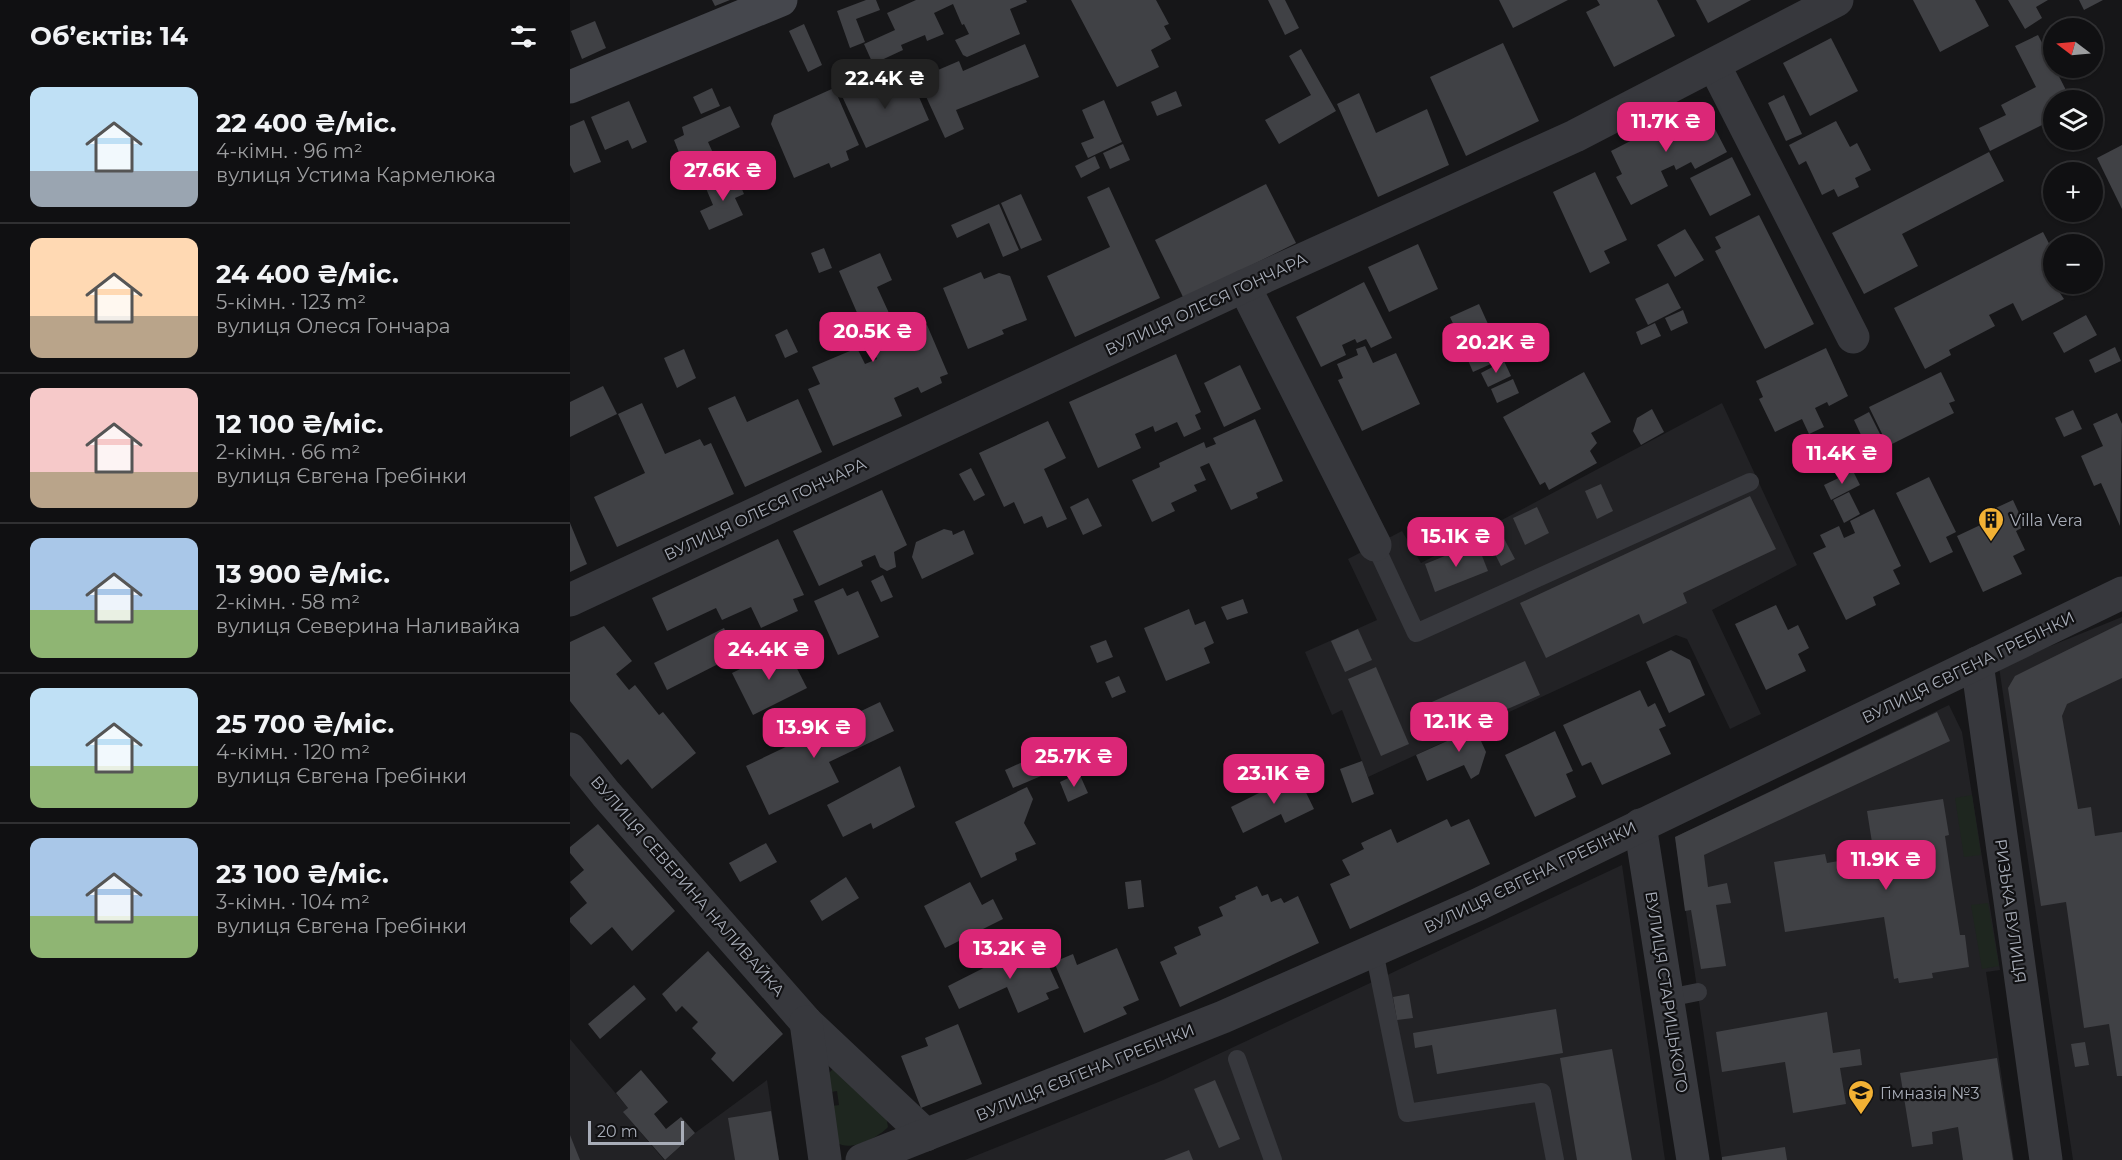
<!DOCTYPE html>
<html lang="uk">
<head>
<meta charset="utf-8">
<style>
	body { margin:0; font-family:Montserrat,sans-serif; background:#19191b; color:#f1f3f6; height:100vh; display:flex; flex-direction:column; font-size:22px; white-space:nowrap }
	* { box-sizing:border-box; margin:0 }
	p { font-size:20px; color:#9c9d9f }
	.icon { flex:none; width:33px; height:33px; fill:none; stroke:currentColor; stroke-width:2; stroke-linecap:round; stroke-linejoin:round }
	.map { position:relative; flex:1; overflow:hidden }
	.details { display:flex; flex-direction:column; background:#101012; width:570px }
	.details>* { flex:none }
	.needle { width:39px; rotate:286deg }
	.controls { position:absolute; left:1473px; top:18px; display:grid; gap:12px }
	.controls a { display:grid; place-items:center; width:60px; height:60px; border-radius:50%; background:#101012; box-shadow:0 2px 4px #0004,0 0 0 2px #303032; font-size:30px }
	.scale { position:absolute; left:18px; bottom:15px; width:96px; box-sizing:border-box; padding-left:6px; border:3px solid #a8adb8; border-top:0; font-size:16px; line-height:21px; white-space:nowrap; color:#a8adb8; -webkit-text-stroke:4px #111113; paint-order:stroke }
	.price { position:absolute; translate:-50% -51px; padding:0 14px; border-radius:12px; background:#db2777; color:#fff; font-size:20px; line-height:39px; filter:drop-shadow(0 2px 3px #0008) }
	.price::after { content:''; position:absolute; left:50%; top:36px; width:18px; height:14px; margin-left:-9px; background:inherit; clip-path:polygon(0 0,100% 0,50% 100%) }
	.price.active { background:#222; color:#fff }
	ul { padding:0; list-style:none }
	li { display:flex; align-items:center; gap:18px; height:150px; padding:0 30px }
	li+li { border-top:2px solid #303032 }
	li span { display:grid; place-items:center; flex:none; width:168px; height:120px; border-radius:12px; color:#555 }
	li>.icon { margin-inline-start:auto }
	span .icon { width:72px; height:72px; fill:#fffc; stroke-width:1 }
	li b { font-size:26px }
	h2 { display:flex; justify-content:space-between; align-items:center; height:72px; padding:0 30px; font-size:26px }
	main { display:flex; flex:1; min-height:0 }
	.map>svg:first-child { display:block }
	.built { fill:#222225 }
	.green { fill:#1e261f }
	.building { fill:#404145 }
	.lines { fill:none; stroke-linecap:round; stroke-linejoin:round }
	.lane { stroke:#37383d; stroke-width:18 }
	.street { stroke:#37383d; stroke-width:33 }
	.secondary { stroke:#45474d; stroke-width:33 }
	.labels { text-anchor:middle; stroke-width:4.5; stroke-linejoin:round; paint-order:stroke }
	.street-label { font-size:16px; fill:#a8adb8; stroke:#111113 }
	.poi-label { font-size:16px; fill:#a8adb8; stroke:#111113; text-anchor:start }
</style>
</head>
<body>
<main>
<section class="details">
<h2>Об’єктів: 14<svg class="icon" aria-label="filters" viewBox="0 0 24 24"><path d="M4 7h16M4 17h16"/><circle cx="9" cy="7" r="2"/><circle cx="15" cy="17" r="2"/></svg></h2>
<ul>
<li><span style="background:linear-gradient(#bfe0f5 70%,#9aa5b1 0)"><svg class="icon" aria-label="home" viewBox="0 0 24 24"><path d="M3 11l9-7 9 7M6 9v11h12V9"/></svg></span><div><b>22 400 ₴/міс.</b><p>4-кімн. · 96 m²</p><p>вулиця Устима Кармелюка</p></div></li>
<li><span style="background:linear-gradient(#ffd9b3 65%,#b9a48a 0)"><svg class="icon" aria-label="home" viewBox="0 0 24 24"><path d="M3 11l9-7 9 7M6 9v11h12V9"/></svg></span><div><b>24 400 ₴/міс.</b><p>5-кімн. · 123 m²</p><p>вулиця Олеся Гончара</p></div></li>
<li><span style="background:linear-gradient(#f6c9c9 70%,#b9a48a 0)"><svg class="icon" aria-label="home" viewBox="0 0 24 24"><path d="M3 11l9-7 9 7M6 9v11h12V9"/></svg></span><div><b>12 100 ₴/міс.</b><p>2-кімн. · 66 m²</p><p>вулиця Євгена Гребінки</p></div></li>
<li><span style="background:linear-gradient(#a9c7e8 60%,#8fb573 0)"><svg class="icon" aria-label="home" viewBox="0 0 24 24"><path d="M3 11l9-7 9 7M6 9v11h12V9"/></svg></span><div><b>13 900 ₴/міс.</b><p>2-кімн. · 58 m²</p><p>вулиця Северина Наливайка</p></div></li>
<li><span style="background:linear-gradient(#bfe0f5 65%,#8fb573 0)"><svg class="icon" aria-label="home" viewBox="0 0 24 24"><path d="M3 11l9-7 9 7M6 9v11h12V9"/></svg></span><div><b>25 700 ₴/міс.</b><p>4-кімн. · 120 m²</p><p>вулиця Євгена Гребінки</p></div></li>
<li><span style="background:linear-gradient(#a9c7e8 65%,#8fb573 0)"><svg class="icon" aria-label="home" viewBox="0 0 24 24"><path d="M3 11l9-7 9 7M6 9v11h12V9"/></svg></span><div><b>23 100 ₴/міс.</b><p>3-кімн. · 104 m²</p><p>вулиця Євгена Гребінки</p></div></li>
</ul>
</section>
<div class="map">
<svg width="1552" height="1160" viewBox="0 0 1552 1160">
	<rect width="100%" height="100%" fill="#161618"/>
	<!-- built -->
	<g class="built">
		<polygon points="1152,403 1227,565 1142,610 1191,714 1160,729 1117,639 1106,635 798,777 772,710 762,715 735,652 807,620 778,559 832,531 851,563"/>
		<polygon points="1552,617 1552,1160 1503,1160 1429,667"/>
		<polygon points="1379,705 1392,732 1430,970 1416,972 1444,1160 1152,1160 1105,837"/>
		<polygon points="1052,865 1095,1160 395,1160 591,1081"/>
		<polygon points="0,1039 58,1108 54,1113 94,1160 0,1160"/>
		<polygon points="197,1080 209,1160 95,1160 125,1133"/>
	</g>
	<!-- green -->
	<g class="green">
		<polygon points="1402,795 1411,855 1394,857 1385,798"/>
		<polygon points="1418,903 1429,966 1412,969 1401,905"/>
		<path d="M263 1069 316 1115 318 1127C309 1137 280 1152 268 1143L262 1106 269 1105 267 1091 261 1092 259 1073Z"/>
	</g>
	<!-- building -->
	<g class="building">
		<polygon points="142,0 160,0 145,6"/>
		<polygon points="296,0 306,0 310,10 286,19 295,42 280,48 267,11"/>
		<polygon points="346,0 456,0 457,2 440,9 450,34 397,57 393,55 385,40 399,34 394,24 392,25 383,4 364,13 374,34 357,41 355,35 331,45 333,50 303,64 294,44 325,30 317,13"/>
		<polygon points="501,0 586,0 599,24 594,26 601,39 581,50 589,67 547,87"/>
		<polygon points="698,0 715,0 729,28 715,35"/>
		<polygon points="929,0 998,0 943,28"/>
		<polygon points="1027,0 1087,0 1105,36 1044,67 1016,12 1030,5"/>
		<polygon points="1126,0 1181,0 1138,23"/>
		<polygon points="1343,0 1405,0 1419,26 1370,52"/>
		<polygon points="1438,0 1478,0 1466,7 1472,18 1455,29"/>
		<polygon points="1509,0 1533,0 1514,10"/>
		<polygon points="25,21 36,48 12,59 1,31"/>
		<polygon points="234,24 252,65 238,72 219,31"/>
		<polygon points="1468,35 1501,100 1484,100 1484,119 1420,151 1409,128 1436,115 1431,105 1466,87 1445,46"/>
		<polygon points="1261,38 1288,91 1240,116 1213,63"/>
		<polygon points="933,43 969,121 896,156 860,77"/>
		<polygon points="455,44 469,77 386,110 394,129 375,138 353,90 365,84 361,73 389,61 393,71"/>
		<polygon points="731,49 766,111 709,144 695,120 741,95 719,56"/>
		<polygon points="339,74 359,120 296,148 272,96 303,83 306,89"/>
		<polygon points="142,88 150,106 131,114 123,97"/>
		<polygon points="264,88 289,145 276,151 279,160 261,168 259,163 224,178 201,124 204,115"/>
		<polygon points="606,91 612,106 587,116 581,102"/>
		<polygon points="789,93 806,133 857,109 879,165 808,197 767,104"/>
		<polygon points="1214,95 1232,134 1216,141 1198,103"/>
		<polygon points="534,100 552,142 518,158 511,143 524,138 512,110"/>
		<polygon points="59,101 77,142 62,149 58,140 35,150 21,117"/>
		<polygon points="1132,104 1157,152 1125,169 1121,162 1106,170 1104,165 1091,171 1098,186 1061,205 1046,177 1052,174 1041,151"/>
		<polygon points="160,106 170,127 138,142 143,153 114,165 104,140 114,135 112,127"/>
		<polygon points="14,120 31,162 4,173 0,165 0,126"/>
		<polygon points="1266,121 1280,147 1287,143 1301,170 1285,178 1289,187 1268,197 1264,189 1252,195 1236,161 1229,165 1219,145"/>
		<polygon points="553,144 560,160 540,169 533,153"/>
		<polygon points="1552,145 1552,209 1527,158"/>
		<polygon points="1419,152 1434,181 1332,234 1348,266 1294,294 1262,233"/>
		<polygon points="525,156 530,168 511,178 505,166"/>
		<polygon points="1162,157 1181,195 1140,216 1120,178"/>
		<polygon points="1025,172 1057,240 1034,251 1040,263 1020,273 983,192"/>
		<polygon points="165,173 174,194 165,198 173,215 139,230 130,211 143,205 135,186"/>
		<polygon points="696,184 726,243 614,299 585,240"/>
		<polygon points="539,187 590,298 505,337 477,276 540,247 517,197"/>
		<polygon points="451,194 472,240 451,249 431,203"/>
		<polygon points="429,204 449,250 433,257 419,223 387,238 381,225"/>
		<polygon points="1189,215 1244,324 1195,349 1145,251 1151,248 1145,237"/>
		<polygon points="1115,229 1134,260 1105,277 1087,245"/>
		<polygon points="1473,232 1484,253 1484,256 1474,261 1484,284 1494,299 1452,321 1443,303 1419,315 1425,326 1379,350 1381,355 1355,369 1324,308"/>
		<polygon points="848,244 868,289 819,312 798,267"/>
		<polygon points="254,248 262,268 249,273 241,253"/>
		<polygon points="310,253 322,280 307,287 330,337 357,325 378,374 370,377 372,383 351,393 348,387 324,398 332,416 263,446 238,389 250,384 242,367 287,348 295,364 307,359 269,271"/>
		<polygon points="411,272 414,279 429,273 440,276 457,320 432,330 434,334 398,349 373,288"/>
		<polygon points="794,282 822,338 801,348 796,339 787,343 785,339 772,345 776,355 751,367 726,317"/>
		<polygon points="1098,283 1111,308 1078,325 1065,299"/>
		<polygon points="909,304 923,335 887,351 880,335 887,332 880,317"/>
		<polygon points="1113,310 1118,323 1101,331 1095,318"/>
		<polygon points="1516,315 1527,335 1494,353 1483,333"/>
		<polygon points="1085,323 1091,336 1071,345 1066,332"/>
		<polygon points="217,329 228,352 215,358 205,335"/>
		<polygon points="924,337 934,358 903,372 894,351"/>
		<polygon points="795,346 803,363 826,353 850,404 792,431 768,380 773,378 767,364 788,355 786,349"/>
		<polygon points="1545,347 1551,361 1525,373 1519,360"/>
		<polygon points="1256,348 1278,396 1259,406 1257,402 1245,408 1254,427 1239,434 1232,419 1205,432 1189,399 1193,397 1186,381"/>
		<polygon points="114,349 126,378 107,388 94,358"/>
		<polygon points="606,354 631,412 625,415 631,429 614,437 607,422 585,432 583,426 565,434 571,448 528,468 499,402"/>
		<polygon points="934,361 941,376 918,387 911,373"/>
		<polygon points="670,365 691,409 654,427 634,383"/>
		<polygon points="1014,372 1041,422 1021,433 1027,443 1020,451 1027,463 979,490 975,482 970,485 933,417"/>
		<polygon points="1371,372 1385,401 1379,403 1384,413 1318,446 1299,407"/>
		<polygon points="943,379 949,393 927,403 921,389"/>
		<polygon points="33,386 47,414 0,437 0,402"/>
		<polygon points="165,396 177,422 228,399 252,452 175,487 138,408"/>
		<polygon points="72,403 95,454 130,439 134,446 141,443 164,494 47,547 24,497 75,473 48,414"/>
		<polygon points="1082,409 1094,432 1071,445 1063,431 1067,418"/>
		<polygon points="1503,410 1512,429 1494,437 1485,418"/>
		<polygon points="1299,412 1316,446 1300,454 1284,420"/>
		<polygon points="1547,413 1552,424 1550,526 1531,483 1524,486 1511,456 1533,446 1523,424"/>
		<polygon points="685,419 713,481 686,493 688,498 661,510 639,463 630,467 636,480 624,485 627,491 601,503 605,511 582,522 562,480 590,467 589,463 634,442 636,448 646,444 643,438"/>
		<polygon points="478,421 496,458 474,469 497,519 477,528 472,516 454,524 444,502 434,507 409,453"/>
		<polygon points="401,468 415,495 404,501 389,474"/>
		<polygon points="1283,471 1290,485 1261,500 1254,485"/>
		<polygon points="1359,477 1386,532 1376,537 1383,552 1360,563 1326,493"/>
		<polygon points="1031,484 1043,511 1027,519 1015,491"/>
		<polygon points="312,490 337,545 324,552 326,567 317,571 310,567 305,555 291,561 293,566 249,586 223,531"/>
		<polygon points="1279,492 1290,514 1274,523 1263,500"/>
		<polygon points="1180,496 1206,549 1113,593 1117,603 1073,624 1069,614 976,658 950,603"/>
		<polygon points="518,498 532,526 513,535 500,507"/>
		<polygon points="1443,500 1455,526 1446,531 1455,550 1443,556 1452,574 1413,592 1387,536 1421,520 1417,512"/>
		<polygon points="967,507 979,533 955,545 943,518"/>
		<polygon points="1304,509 1331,566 1323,570 1330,584 1303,597 1306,605 1276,620 1243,553 1256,547 1250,535 1269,526 1274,538 1285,533 1280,521"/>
		<polygon points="0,523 17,564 0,572"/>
		<polygon points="374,529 382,531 383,535 394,530 404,554 352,579 342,557 346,542"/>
		<polygon points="931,533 945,559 931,566 918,540"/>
		<polygon points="208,539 234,595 223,599 228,611 191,628 181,607 152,620 146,608 97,631 82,598"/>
		<polygon points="907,543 918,571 865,592 855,564"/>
		<polygon points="313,575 323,597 311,602 301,581"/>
		<polygon points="273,588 277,596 288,591 309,637 268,655 244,601"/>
		<polygon points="673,599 678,613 657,620 651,607"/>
		<polygon points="1206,605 1218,630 1228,625 1239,648 1228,654 1236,671 1196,690 1165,624"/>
		<polygon points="619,609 625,625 635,621 644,643 634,648 640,663 596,681 574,628"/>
		<polygon points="1552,623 1552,678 1497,704 1492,716 1508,809 1521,807 1525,836 1552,832 1552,1076 1547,1076 1539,1024 1514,1028 1496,902 1471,906 1438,688 1445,676"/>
		<polygon points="34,626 62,661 46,674 59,690 65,685 89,715 93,712 126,753 82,789 58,759 51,765 0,701 0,642"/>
		<polygon points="154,628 166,655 97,690 84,663"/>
		<polygon points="788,629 802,660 775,672 761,641"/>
		<polygon points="536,640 543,657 527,663 520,646"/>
		<polygon points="216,647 237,688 183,715 162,673"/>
		<polygon points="1101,650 1120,660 1135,695 1099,713 1076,662"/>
		<polygon points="955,661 970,695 870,738 855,705"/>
		<polygon points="806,667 839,744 811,756 778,679"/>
		<polygon points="549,676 556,692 542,698 535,682"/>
		<polygon points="1070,690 1078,707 1085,703 1096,726 1089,729 1101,754 1032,785 1021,762 1012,766 993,725"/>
		<polygon points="310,702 324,731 259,762 269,782 199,815 176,766"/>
		<polygon points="1367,712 1380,741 1134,855 1138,887 1157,883 1161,903 1146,905 1156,966 1131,969 1121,910 1115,911 1105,837"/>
		<polygon points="926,719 932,732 911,741 916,752 909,774 901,779 894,765 857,781 846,755"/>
		<polygon points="985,731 1003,771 996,774 1006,797 965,817 935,755"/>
		<polygon points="477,751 485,770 443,788 435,770"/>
		<polygon points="792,761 804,794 782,803 770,769"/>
		<polygon points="330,766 345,807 303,829 301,823 273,837 257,805"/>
		<polygon points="509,773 518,793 498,802 490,782"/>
		<polygon points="727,774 744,809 715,823 711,814 673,833 661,807"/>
		<polygon points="457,787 463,799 454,823 466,844 445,853 447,860 411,878 385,822"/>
		<polygon points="1373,799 1379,835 1375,836 1382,883 1390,935 1395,935 1399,967 1362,973 1363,978 1329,983 1328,978 1324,979 1314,917 1215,932 1204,862 1255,854 1257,863 1304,855 1297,811"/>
		<polygon points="877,819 881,827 899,819 920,864 780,929 760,884 780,875 772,860 794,849 791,843 821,829 827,843"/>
		<polygon points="28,824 105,911 62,951 42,927 21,945 0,922 0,918 17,903 0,882 14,870 0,853 0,847"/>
		<polygon points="196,843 207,862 170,882 159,863"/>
		<polygon points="276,877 289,898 252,921 240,901"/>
		<polygon points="571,880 574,907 558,909 555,882"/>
		<polygon points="400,882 412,905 423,899 433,919 375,948 354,906"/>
		<polygon points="687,886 692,896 698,894 701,902 711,898 714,903 728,896 749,943 610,1007 590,962 607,954 604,947 631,935 628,927 653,916 649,907 666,899 665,896"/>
		<polygon points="467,941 489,988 476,993 479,999 448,1013 437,987 389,1009 378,986"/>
		<polygon points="547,948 569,1000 553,1007 557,1014 514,1033 484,962 503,954 507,965"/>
		<polygon points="138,951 213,1034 163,1082 141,1059 146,1053 122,1028 128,1022 112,1006 106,1012 92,994"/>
		<polygon points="64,985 76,999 30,1039 18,1024"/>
		<polygon points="839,994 843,1018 827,1020 823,997"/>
		<polygon points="986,1009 993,1053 867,1074 862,1045 845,1048 843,1033"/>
		<polygon points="1257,1012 1263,1053 1290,1049 1292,1065 1270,1068 1276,1104 1223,1113 1215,1062 1152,1072 1146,1032"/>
		<polygon points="388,1024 412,1084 351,1108 331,1056 358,1046 355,1038"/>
		<polygon points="1515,1042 1519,1065 1505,1067 1501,1044"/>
		<polygon points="1042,1049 1062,1160 1007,1160 990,1058"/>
		<polygon points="1427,1058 1443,1160 1393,1160 1388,1127 1362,1132 1363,1144 1342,1147 1330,1073"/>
		<polygon points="71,1070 98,1102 84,1114 96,1129 111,1117 125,1133 95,1160 53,1112 58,1108 46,1093"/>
		<polygon points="645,1080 670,1139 649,1148 624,1089"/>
		<polygon points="201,1111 209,1160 165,1160 158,1118"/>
		<polygon points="0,1135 10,1160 0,1160"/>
		<polygon points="1215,1147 1217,1160 1152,1160 1152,1157"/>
		<polygon points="619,1150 623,1160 594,1160"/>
	</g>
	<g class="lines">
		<!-- lane -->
		<g class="lane">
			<polyline points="805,545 846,633 1180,482"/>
			<polyline points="804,951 837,1113 972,1092 985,1160"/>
			<polyline points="1098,998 1128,992"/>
			<polyline points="667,1059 703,1160"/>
		</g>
		<!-- street -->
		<g class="street">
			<polyline points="1144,65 1283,337"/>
			<polyline points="674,286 805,545"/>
			<polyline points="0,600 674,286 1005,136 1267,0"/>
			<polyline points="1407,663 1476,1160"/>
			<polyline points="0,749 36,794 236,1022 356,1135"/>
			<polyline points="1070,825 1123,1160"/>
			<polyline points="236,1022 255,1160"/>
			<polyline points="292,1160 653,1017 909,904 1552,593"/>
		</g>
		<!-- secondary -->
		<polyline class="secondary" points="0,87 211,0"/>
	</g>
	<!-- icons -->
	<defs>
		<symbol id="building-pin" viewBox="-11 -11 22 30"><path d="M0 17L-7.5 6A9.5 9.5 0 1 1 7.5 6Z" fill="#f2b134" stroke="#111113"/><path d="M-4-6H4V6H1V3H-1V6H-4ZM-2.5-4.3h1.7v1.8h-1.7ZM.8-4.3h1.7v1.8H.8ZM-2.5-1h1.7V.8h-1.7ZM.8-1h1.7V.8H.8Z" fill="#111"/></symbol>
		<symbol id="school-pin" viewBox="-11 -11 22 30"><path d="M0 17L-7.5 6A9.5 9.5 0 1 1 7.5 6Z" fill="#f2b134" stroke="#111113"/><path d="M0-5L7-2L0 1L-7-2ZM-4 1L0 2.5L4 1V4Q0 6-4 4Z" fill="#111"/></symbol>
	</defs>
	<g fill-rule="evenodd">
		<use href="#building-pin" x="1406" y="505" width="30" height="40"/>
		<use href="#school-pin" x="1276" y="1078" width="30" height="40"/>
	</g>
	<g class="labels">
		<!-- street labels -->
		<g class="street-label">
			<text transform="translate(636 304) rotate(-25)" y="6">ВУЛИЦЯ ОЛЕСЯ ГОНЧАРА</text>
			<text transform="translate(195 509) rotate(-25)" y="6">ВУЛИЦЯ ОЛЕСЯ ГОНЧАРА</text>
			<text transform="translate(1398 667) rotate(-26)" y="6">ВУЛИЦЯ ЄВГЕНА ГРЕБІНКИ</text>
			<text transform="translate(960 877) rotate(-26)" y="6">ВУЛИЦЯ ЄВГЕНА ГРЕБІНКИ</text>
			<text transform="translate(118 886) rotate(49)" y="6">ВУЛИЦЯ СЕВЕРИНА НАЛИВАЙКА</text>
			<text transform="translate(1441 911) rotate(82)" y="6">РИЗЬКА ВУЛИЦЯ</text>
			<text transform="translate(1097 992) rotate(81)" y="6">ВУЛИЦЯ СТАРИЦЬКОГО</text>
			<text transform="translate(515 1072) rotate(-22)" y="6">ВУЛИЦЯ ЄВГЕНА ГРЕБІНКИ</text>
		</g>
		<!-- poi labels -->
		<g class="poi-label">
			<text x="1440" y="526">Villa Vera</text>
			<text x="1310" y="1099">Гімназія №3</text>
		</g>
	</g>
</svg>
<div class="controls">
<a><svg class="needle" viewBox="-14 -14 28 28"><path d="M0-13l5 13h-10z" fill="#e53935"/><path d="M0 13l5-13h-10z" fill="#9c9d9f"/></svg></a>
<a><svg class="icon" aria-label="layers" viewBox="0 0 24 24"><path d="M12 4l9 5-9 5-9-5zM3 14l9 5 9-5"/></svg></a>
<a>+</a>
<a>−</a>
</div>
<div class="scale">20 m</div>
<b class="price active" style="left:315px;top:110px">22.4K ₴</b>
<b class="price" style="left:1096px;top:153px">11.7K ₴</b>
<b class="price" style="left:153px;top:202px">27.6K ₴</b>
<b class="price" style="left:303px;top:363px">20.5K ₴</b>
<b class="price" style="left:926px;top:374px">20.2K ₴</b>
<b class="price" style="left:1272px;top:485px">11.4K ₴</b>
<b class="price" style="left:886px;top:568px">15.1K ₴</b>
<b class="price" style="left:199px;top:681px">24.4K ₴</b>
<b class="price" style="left:889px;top:753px">12.1K ₴</b>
<b class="price" style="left:244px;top:759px">13.9K ₴</b>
<b class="price" style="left:504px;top:788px">25.7K ₴</b>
<b class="price" style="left:704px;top:805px">23.1K ₴</b>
<b class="price" style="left:1316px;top:891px">11.9K ₴</b>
<b class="price" style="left:440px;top:980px">13.2K ₴</b>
</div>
</main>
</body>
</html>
